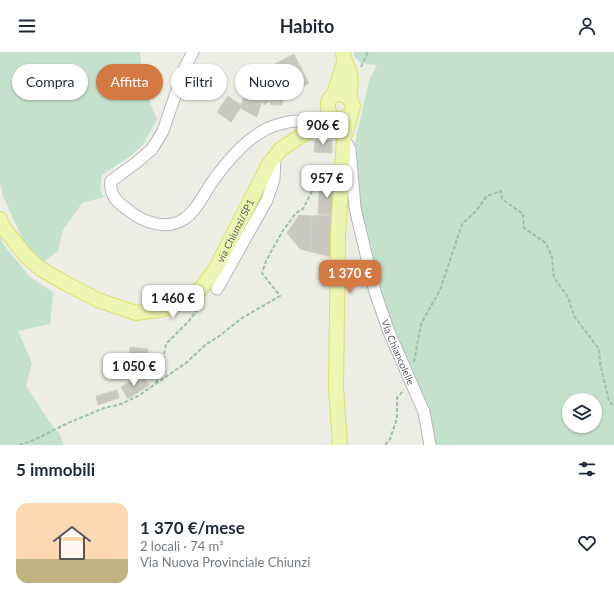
<!DOCTYPE html>
<html lang="it">
<head>
<meta charset="utf-8">
<style>
	body { margin:0; font-family:Lato,sans-serif; background:#f6f6f7; color:#1f2937; height:100vh; display:flex; flex-direction:column; font-size:15px; white-space:nowrap }
	* { box-sizing:border-box; margin:0 }
	p { font-size:13px; color:#747a83 }
	.icon { flex:none; width:22px; height:22px; fill:none; stroke:currentColor; stroke-width:2; stroke-linecap:round; stroke-linejoin:round }
	.map { position:relative; height:393px; overflow:hidden }
	.sheet { display:flex; flex-direction:column; background:#fff; flex:1 }
	.sheet>* { flex:none }
	.top-card { position:absolute; left:12px; top:12px; width:400px; height:36px; display:flex; gap:8px }
	.tools { position:absolute; left:562px; top:341px; display:grid; gap:8px }
	.tools a { display:grid; place-items:center; width:40px; height:40px; border-radius:50%; background:#fff; box-shadow:0 1px 3px #0004; font-size:20px }
	.price { position:absolute; translate:-50% -34px; padding:0 9px; border-radius:8px; background:#fff; color:#222; font-size:13px; line-height:26px; filter:drop-shadow(0 1px 2px #0008) }
	.price::after { content:''; position:absolute; left:50%; top:24px; width:12px; height:9px; margin-left:-6px; background:inherit; clip-path:polygon(0 0,100% 0,50% 100%) }
	.price.active { background:#d47942; color:#fff }
	ul { padding:0; list-style:none }
	li { display:flex; align-items:center; gap:12px; height:100px; padding:0 16px }
	li span { display:grid; place-items:center; flex:none; width:112px; height:80px; border-radius:12px; color:#555 }
	li>.icon { margin-inline-start:auto }
	span .icon { width:48px; height:48px; fill:#fffc; stroke-width:1 }
	li b { font-size:17px }
	h2 { display:flex; justify-content:space-between; align-items:center; height:48px; padding:0 16px; font-size:17px }
	.tag { padding:0 14px; border-radius:18px; background:#fff; box-shadow:0 1px 3px #0004; font-size:14px; line-height:36px }
	.tag.active { background:#d47942; color:#fff }
	header { display:flex; justify-content:space-between; align-items:center; height:52px; padding:0 16px; background:#fff; font-size:18px; font-weight:700 }
	.map>svg:first-child { display:block }
	.green { fill:#c3e1cc; fill-rule:evenodd }
	.building { fill:#c8c8c1; stroke:#d1d0c3 }
	.lines { fill:none; stroke-linecap:round; stroke-linejoin:round }
	.minor-casing { stroke:#b6b7bd; stroke-width:13 }
	.major-casing { stroke:#dfe069; stroke-width:16 }
	.path { stroke:#9cbfb0; stroke-width:2; stroke-dasharray:4 2; stroke-linecap:butt }
	.minor { stroke:#fff; stroke-width:11 }
	.major { stroke:#ecf5b1; stroke-width:14 }
	.labels { text-anchor:middle; stroke-width:3; stroke-linejoin:round; paint-order:stroke }
	.street-label { font-size:10px; fill:#5c5d63; stroke:#fff }
</style>
</head>
<body>
<header><svg class="icon" aria-label="menu" viewBox="0 0 24 24"><path d="M4 6h16M4 12h16M4 18h16"/></svg>Habito<svg class="icon" aria-label="person" viewBox="0 0 24 24"><circle cx="12" cy="8" r="4"/><path d="M4 21q1-7 8-7t8 7"/></svg></header>
<div class="map">
<svg width="614" height="393" viewBox="0 0 614 393">
	<rect width="100%" height="100%" fill="#ecede4"/>
	<!-- green -->
	<g class="green">
		<polygon points="0,0 140,0 144,37 157,67 144,91 132,103 102,123 100,138 104,145 82,151 63,178 58,199 43,210 27,197 3,144 0,131"/>
		<path d="M354 0H614V393H434L416 334 379 239 359 156 354 95 369 29 377 13 361 11 354 4ZM569 348H595V374H569Z"/>
		<polygon points="0,184 3,192 30,225 53,240 50,272 18,279 32,311 26,334 55,378 59,381 64,393 0,393"/>
	</g>
	<!-- building -->
	<g class="building">
		<polygon points="294,2 309,31 284,45 282,53 271,53 270,49 264,53 249,25"/>
		<polygon points="247,35 256,38 262,49 257,65 240,56"/>
		<polygon points="228,44 242,54 231,70 217,60"/>
		<polygon points="315,88 332,88 332,101 314,100"/>
		<polygon points="336,127 335,163 318,162 319,136"/>
		<polygon points="299,163 312,164 311,200 300,197 287,181"/>
		<polygon points="335,163 331,205 311,200 312,164"/>
		<polygon points="130,295 148,297 146,319 128,318"/>
		<polygon points="137,325 139,329 144,325 149,333 128,347 121,335"/>
		<polygon points="117,338 119,346 98,353 96,344"/>
	</g>
	<g class="lines">
		<defs>
			<g id="minor">
				<path d="M193 0 185 15 163 79 152 97 137 110 111 129C109 143 117 150 128 158 143 170 166 179 184 167 196 159 203 144 210 133 227 109 251 79 280 72 293 69 297 67 310 73"/>
				<path id="s1" d="M344 91 347 92 350 97 355 156 375 240 389 280 424 360 430 393"/>
				<polyline points="217,237 267,148 274,127 275,105"/>
			</g>
			<g id="major">
				<path d="M343 0C344 11 348 14 350 22 352 30 350 38 349 46"/>
				<polyline points="334,43 344,10"/>
				<path id="s2" d="M0 167 3 175 26 204 41 217 65 231 98 248 136 261 164 257 185 249 198 240 215 218 269 112 281 97 299 85 334 66"/>
				<path d="M340 393 336 336 338 182 344 86 353 54C351 49 349 44 343 43 318 36 327 82 349 63"/>
			</g>
		</defs>
		<!-- minor casing -->
		<use href="#minor" class="minor-casing"/>
		<!-- major casing -->
		<use href="#major" class="major-casing"/>
		<!-- path -->
		<g class="path">
			<polyline points="361,15 368,0"/>
			<polyline points="414,310 421,272 440,238 462,172 476,159 487,144 501,139 502,147 523,162 524,176 546,191 552,205 554,226 568,245 574,264 599,297 600,311 609,349 614,354"/>
			<polyline points="156,331 163,310 166,292 188,270 202,252"/>
			<polyline points="19,393 34,388 68,371 104,356 121,352 138,344 186,311 205,293 218,285 242,266 280,244 262,221 266,209 282,180 296,161 303,157 315,133 330,128"/>
			<polyline points="385,393 390,387 397,366 397,346 404,338"/>
		</g>
		<!-- minor -->
		<use href="#minor" class="minor"/>
		<!-- major -->
		<use href="#major" class="major"/>
	</g>
	<g class="labels">
		<!-- street labels -->
		<g class="street-label">
			<text dy="4" stroke="none"><textPath href="#s2" startOffset="309">via Chiunzi/SP1</textPath></text>
			<text dy="4" stroke="none"><textPath href="#s1" startOffset="219">Via Chiancolelle</textPath></text>
		</g>
	</g>
</svg>
<div class="tools">
<a><svg class="icon" aria-label="layers" viewBox="0 0 24 24"><path d="M12 4l9 5-9 5-9-5zM3 14l9 5 9-5"/></svg></a>
</div>
<b class="price" style="left:323px;top:94px">906 €</b>
<b class="price" style="left:327px;top:147px">957 €</b>
<b class="price active" style="left:350px;top:242px">1 370 €</b>
<b class="price" style="left:173px;top:267px">1 460 €</b>
<b class="price" style="left:134px;top:335px">1 050 €</b>
<div class="top-card">
<a class="tag">Compra</a>
<a class="tag active">Affitta</a>
<a class="tag">Filtri</a>
<a class="tag">Nuovo</a>
</div>
</div>
<section class="sheet">
<h2>5 immobili<svg class="icon" aria-label="filters" viewBox="0 0 24 24"><path d="M4 7h16M4 17h16"/><circle cx="9" cy="7" r="2"/><circle cx="15" cy="17" r="2"/></svg></h2>
<ul>
<li><span style="background:linear-gradient(#ffd9b3 70%,#c2b280 0)"><svg class="icon" aria-label="home" viewBox="0 0 24 24"><path d="M3 11l9-7 9 7M6 9v11h12V9"/></svg></span><div><b>1 370 €/mese</b><p>2 locali · 74 m²</p><p>Via Nuova Provinciale Chiunzi</p></div><svg class="icon" aria-label="heart" viewBox="0 0 24 24"><path d="M12 20l-8-8c-3-5 5-10 8-4 3-6 11-1 8 4z"/></svg></li>
</ul>
</section>
</body>
</html>
